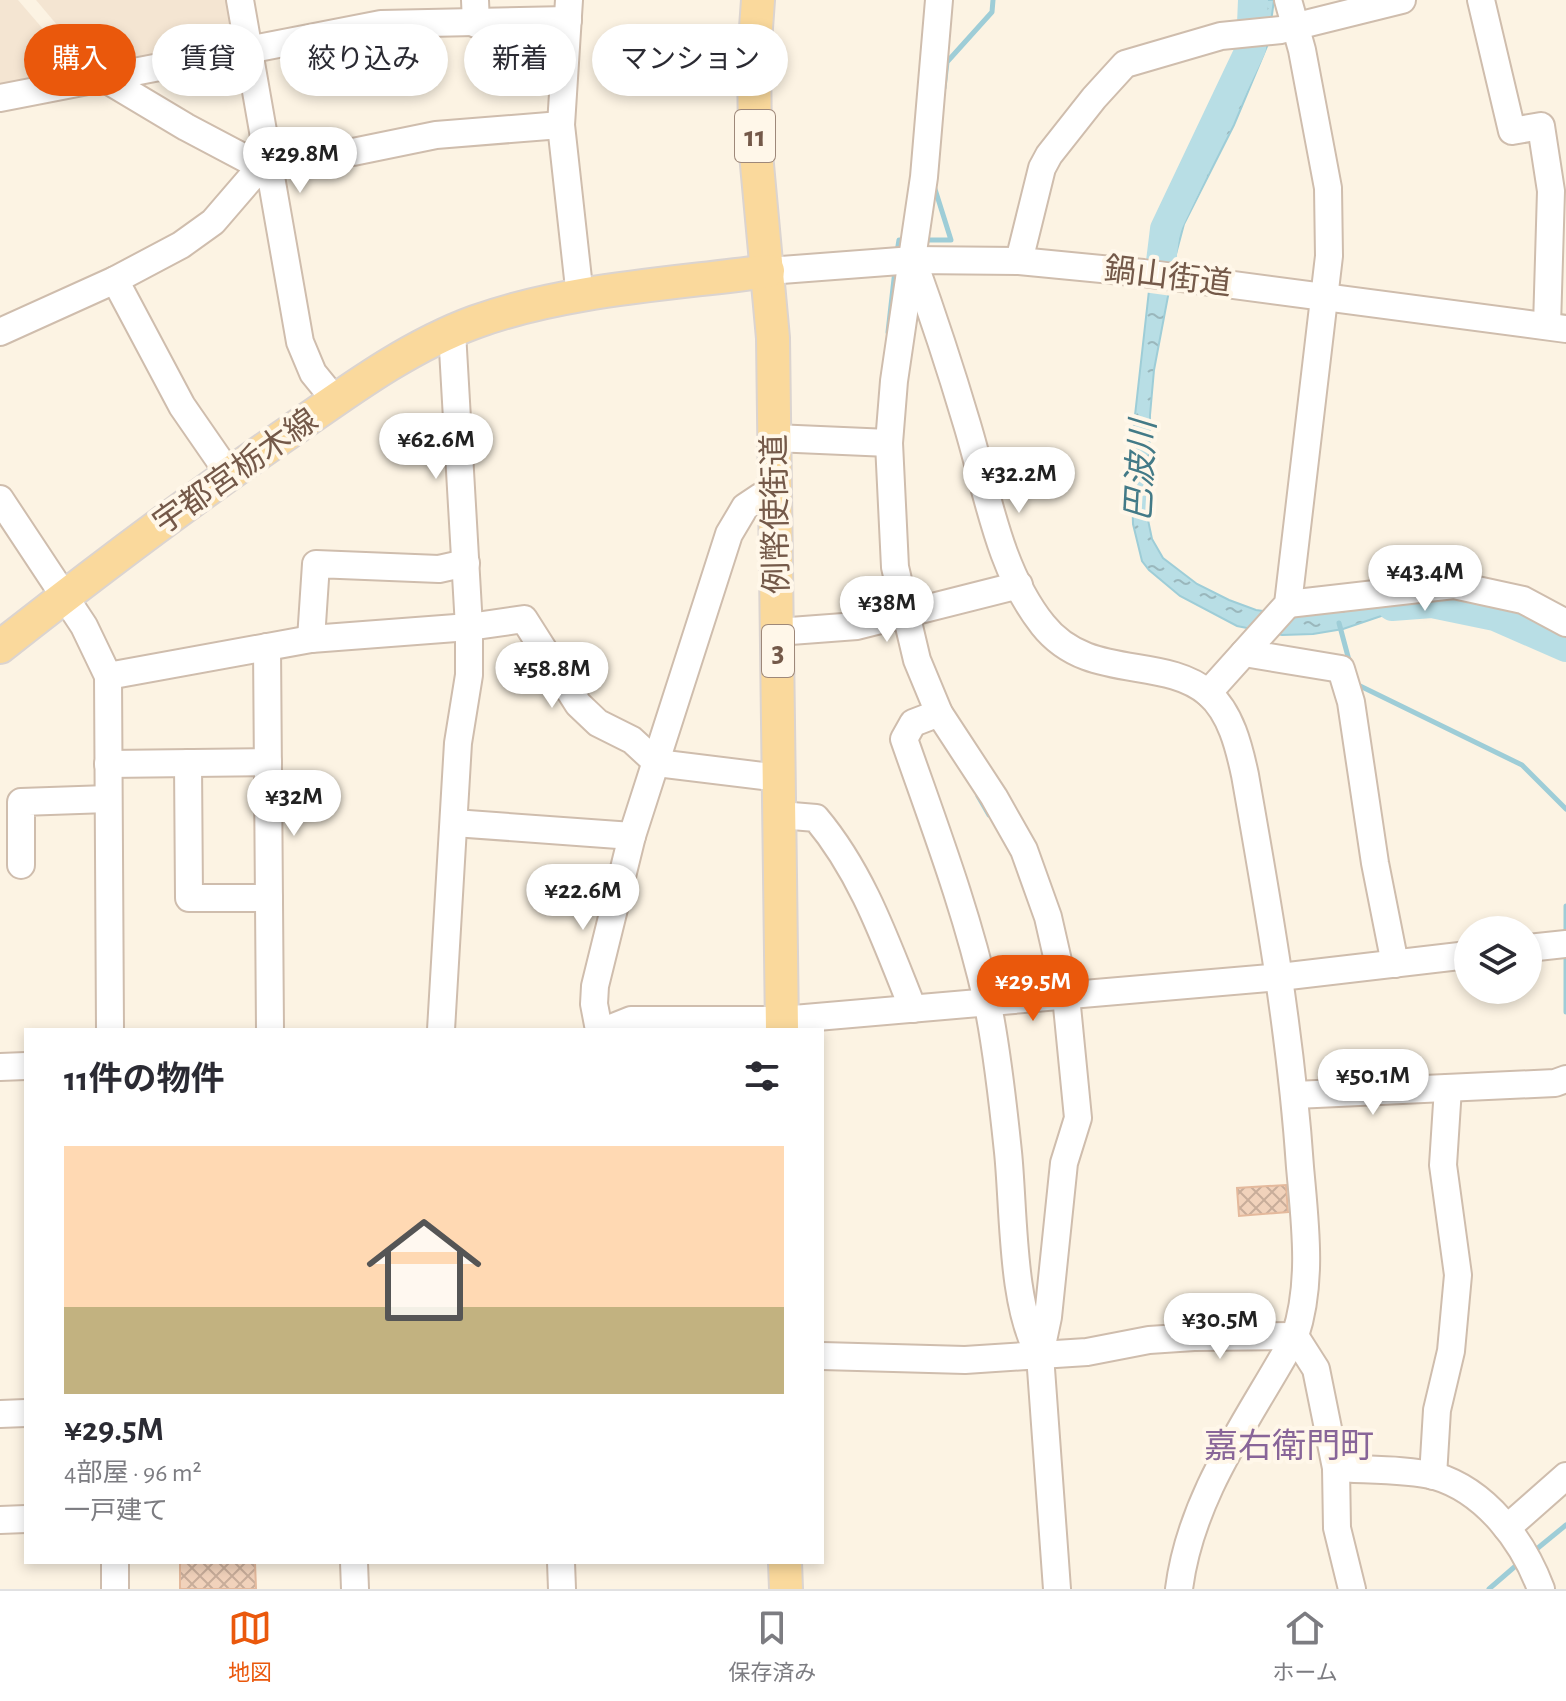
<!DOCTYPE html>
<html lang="ja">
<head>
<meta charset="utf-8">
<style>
	body { margin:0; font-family:"Alegreya Sans","Noto Sans JP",sans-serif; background:#f2f2f3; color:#2b2b33; height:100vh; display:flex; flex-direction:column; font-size:30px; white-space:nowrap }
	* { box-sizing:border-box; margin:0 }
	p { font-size:26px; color:#7c7c81 }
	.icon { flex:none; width:44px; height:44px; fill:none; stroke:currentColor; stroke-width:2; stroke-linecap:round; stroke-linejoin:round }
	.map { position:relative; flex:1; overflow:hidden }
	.panel { position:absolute; left:24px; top:1028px; width:800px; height:536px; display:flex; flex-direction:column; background:#fff; border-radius:0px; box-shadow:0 4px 12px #0003 }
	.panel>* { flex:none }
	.top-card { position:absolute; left:24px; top:24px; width:800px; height:72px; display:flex; gap:16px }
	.controls { position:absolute; left:1454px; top:916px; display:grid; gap:16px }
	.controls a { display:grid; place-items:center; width:88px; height:88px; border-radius:50%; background:#fff; box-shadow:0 4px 12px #0003; font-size:40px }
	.price { position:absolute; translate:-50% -68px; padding:0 18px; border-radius:28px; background:#fff; color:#222; font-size:26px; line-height:52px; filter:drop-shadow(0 2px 4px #0008) }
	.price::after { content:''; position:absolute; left:50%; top:48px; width:24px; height:18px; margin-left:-12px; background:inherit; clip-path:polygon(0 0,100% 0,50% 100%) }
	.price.on { background:#ea580c; color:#fff }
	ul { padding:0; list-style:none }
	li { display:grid; align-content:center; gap:16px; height:424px; padding:0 40px }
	li span { display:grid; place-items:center; height:248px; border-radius:0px; color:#555 }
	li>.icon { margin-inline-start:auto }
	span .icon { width:144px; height:144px; fill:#fffc; stroke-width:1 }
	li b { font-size:34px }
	h2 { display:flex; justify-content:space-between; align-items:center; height:96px; padding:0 40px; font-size:34px }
	.tag { padding:0 28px; border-radius:36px; background:#fff; box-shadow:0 4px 12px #0003; font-size:28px; line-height:72px }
	.tag.on { background:#ea580c; color:#fff }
	.tabs { display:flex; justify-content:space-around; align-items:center; height:112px; border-top:2px solid #e1e1e2; background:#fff; font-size:22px; color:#7c7c81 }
	.tabs a { display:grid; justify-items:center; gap:4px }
	.tabs .on { color:#ea580c }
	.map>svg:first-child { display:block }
	.residential { fill:#f4e5d2 }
	.water { fill:url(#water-ripples); stroke:#9ecdd7; stroke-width:2 }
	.pier { fill:#fcf3e3 }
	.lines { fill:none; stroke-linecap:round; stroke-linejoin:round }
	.stream { stroke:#9ecdd7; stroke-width:5 }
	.river { stroke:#b8dee5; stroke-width:30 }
	.building { fill:url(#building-cross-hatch); stroke:#e4b99c; stroke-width:2 }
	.minor-casing { stroke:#cfbdad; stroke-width:30 }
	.major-casing { stroke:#dbd4d0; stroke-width:36 }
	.minor { stroke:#fff; stroke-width:26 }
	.major { stroke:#fad99c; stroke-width:32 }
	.labels { text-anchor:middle; stroke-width:8; stroke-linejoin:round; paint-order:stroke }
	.shield { fill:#fff7e9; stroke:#9e8879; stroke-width:2 }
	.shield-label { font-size:30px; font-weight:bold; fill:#745949 }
	.street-label { font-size:32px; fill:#745949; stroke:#fff7e9 }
	.water-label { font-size:34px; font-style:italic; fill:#437a87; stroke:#fff7e9 }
	.neighbourhood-label { font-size:34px; fill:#886598; stroke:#fff7e9 }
</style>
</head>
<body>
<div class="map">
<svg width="1566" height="1589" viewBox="0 0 1566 1589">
	<defs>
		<pattern id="water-ripples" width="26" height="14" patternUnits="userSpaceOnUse" patternTransform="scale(2)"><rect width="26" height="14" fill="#b8dee5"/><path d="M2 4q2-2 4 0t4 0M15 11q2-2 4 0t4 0" fill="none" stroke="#9ab7bc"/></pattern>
		<pattern id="building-cross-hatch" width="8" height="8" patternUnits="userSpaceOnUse" patternTransform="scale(2)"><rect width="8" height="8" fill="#f1d2bb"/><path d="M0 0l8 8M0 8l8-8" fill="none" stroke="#c8ad9a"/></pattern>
	</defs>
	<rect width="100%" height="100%" fill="#fcf3e3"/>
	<!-- residential -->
	<g class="residential">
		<polygon points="0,0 18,0 80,72 0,89"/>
		<polygon points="36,0 227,0 235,49 106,71 63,32"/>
	</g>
	<!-- water -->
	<path class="water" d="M1258 0H1274L1268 44 1234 125 1184 224 1176 254 1154 370 1150 415 1148 520 1152 539 1163 558 1197 584 1229 600 1256 610 1293 615 1418 592 1493 595 1566 631V650L1527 630 1466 606 1438 602 1393 612 1343 629 1313 634 1282 635 1237 626 1180 596 1149 570 1142 561 1133 524 1131 451 1154 246 1166 229 1210 132 1218 121C1235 82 1258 43 1258 0Z"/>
	<!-- pier -->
	<polygon class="pier" points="1148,254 1179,258 1172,296 1143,292"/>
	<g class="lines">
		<!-- stream -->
		<g class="stream">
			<polyline points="944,88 947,62 992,12 993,0"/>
			<polyline points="922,240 951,240 934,186"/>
			<polyline points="897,252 899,240 908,240"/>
			<polyline points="888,332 895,270"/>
			<polyline points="1339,623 1350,664"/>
			<polyline points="1356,684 1522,765 1566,809"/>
			<polyline points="978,796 989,815"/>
			<polyline points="1566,935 1566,906"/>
			<polyline points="1566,953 1566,1012"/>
			<polyline points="1533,1552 1566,1525"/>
			<polyline points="1489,1589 1519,1563"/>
		</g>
		<!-- river -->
		<g class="river">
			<polyline points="1160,270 1165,229 1251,48 1253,0"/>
			<polyline points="1392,606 1432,603 1495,616 1566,647"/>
		</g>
	</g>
	<!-- building -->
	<g class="building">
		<polygon points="1286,1185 1288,1212 1239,1216 1237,1188"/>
		<polygon points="180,1562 255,1562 256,1589 180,1589"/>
	</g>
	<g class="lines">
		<defs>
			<g id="minor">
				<polyline points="240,0 300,342 313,373 335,400"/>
				<polyline points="475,0 476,24"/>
				<polyline points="569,0 561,125 580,297"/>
				<polyline points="939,0 924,177 894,381 889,443 895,567 917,660 939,713 994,797 1024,850 1048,917 1066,996 1078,1118 1064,1163 1048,1317 1040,1355"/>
				<polyline points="1481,0 1512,131 1541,126 1551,191 1547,326"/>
				<polyline points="104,78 186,127 254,163 269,164 353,152 436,135 561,125"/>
				<polyline points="0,98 381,24 568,20"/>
				<path d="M913 260C932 313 950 367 966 421 987 489 998 569 1043 625 1088 682 1163 655 1208 693 1231 713 1239 747 1245 775 1268 905 1291 1035 1300 1167 1305 1223 1313 1282 1295 1336 1250 1418 1191 1494 1179 1589"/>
				<polyline points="1019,261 1042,168 1049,155 1094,98 1125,64 1221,36 1281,30 1402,0"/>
				<polyline points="768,271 913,260 1019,261 1143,273 1566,329"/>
				<polyline points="115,280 182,406 229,474"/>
				<polyline points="0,332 115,280 181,245 213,222 250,179 269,164"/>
				<polyline points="774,438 889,443"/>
				<polyline points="0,499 84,626 108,676 110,1030"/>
				<polyline points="1288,604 1454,585 1523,600 1566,623"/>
				<polyline points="777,632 857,626 1019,585"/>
				<polyline points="311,639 316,564 439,569 466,563"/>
				<polyline points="267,647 270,1030"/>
				<polyline points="1244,653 1341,669 1351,702 1375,863 1395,964"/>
				<polyline points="108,676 311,639 469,627 524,619 578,704 598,723 632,740 657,763 780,778"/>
				<polyline points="1208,693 1288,604 1329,256 1328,188 1302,50 1288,0"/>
				<path d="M939 713 913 723 904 739C934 825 967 911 987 1001 997 1048 1003 1104 1008 1152 1014 1210 1011 1307 1040 1355"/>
				<polyline points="188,763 189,898 269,898"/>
				<polyline points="108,764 268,762"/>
				<path d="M780 815 816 818C863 874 886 942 913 1009"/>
				<polyline points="454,823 632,836"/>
				<polyline points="21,865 21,802 108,799"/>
				<polyline points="1528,948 1566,944"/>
				<polyline points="441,1030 458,743 469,675 469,627 452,332"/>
				<polyline points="599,1030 594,1004 595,986 632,836 729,534 745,507 760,497 774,493"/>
				<polyline points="606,1030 631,1020 782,1020 1280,977 1468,955"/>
				<polyline points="0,1067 26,1066"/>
				<polyline points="1295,1095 1555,1083 1566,1079"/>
				<polyline points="1040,1355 1087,1352 1149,1340 1194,1337 1295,1336 1316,1369 1336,1468 1337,1528 1352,1589"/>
				<polyline points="822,1356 965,1360 1040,1355 1057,1589"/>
				<polyline points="0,1414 26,1413"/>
				<path d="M1336 1468C1364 1470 1408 1469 1435 1476 1486 1491 1523 1541 1541 1589"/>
				<polyline points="1433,1476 1437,1410 1451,1351 1458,1275 1443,1165 1448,1088"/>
				<polyline points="0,1520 26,1519"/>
				<polyline points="1507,1528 1566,1476"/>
				<polyline points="115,1562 115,1589"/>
				<polyline points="354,1562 355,1589"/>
				<polyline points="561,1562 562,1589"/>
			</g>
			<g id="major">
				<polyline points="758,0 754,56 755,143 773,338 782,1030"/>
				<path d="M0 647C94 573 189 501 288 433 347 392 407 347 475 322 566 289 673 284 768 271"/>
				<polyline points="785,1562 786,1589"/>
			</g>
		</defs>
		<!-- minor casing -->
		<use href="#minor" class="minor-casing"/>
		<!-- major casing -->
		<use href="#major" class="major-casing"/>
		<!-- minor -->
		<use href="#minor" class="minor"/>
		<!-- major -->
		<use href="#major" class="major"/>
	</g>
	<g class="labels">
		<!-- shield labels -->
		<g class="shield">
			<rect x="735" y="110" width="40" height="52" rx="6"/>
			<rect x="762" y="625" width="32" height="52" rx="6"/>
		</g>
		<g class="shield-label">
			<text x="755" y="146">11</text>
			<text x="778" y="661">3</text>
		</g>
		<!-- street labels -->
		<g class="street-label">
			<text transform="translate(1168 276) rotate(7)" y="11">鍋山街道</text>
			<text transform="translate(235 471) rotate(-35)" y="11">宇都宮栃木線</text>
			<text transform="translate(775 514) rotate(-91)" y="11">例幣使街道</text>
		</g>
		<!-- water labels -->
		<g class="water-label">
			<text transform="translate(1140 471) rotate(-87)" y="12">巴波川</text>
		</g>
		<!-- neighbourhood labels -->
		<g class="neighbourhood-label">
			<text x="1289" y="1457">嘉右衛門町</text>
		</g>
	</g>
</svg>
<div class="controls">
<a><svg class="icon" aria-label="layers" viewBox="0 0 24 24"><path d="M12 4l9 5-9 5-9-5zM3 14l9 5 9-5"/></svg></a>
</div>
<b class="price" style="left:300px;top:195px">¥29.8M</b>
<b class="price" style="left:436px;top:481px">¥62.6M</b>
<b class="price" style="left:1019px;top:515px">¥32.2M</b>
<b class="price" style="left:1425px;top:613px">¥43.4M</b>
<b class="price" style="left:887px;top:644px">¥38M</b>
<b class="price" style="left:552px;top:710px">¥58.8M</b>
<b class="price" style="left:294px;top:838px">¥32M</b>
<b class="price" style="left:583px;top:932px">¥22.6M</b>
<b class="price on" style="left:1033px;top:1023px">¥29.5M</b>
<b class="price" style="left:1373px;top:1117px">¥50.1M</b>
<b class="price" style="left:1220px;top:1361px">¥30.5M</b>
<div class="top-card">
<a class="tag on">購入</a>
<a class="tag">賃貸</a>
<a class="tag">絞り込み</a>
<a class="tag">新着</a>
<a class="tag">マンション</a>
</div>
<section class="panel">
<h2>11件の物件<svg class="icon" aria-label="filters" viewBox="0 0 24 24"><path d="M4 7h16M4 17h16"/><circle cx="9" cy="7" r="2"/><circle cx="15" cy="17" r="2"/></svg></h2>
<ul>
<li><span style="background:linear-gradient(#ffd9b3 65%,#c2b280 0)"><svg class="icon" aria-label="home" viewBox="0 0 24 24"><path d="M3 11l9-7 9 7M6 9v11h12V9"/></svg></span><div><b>¥29.5M</b><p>4部屋 · 96 m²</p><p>一戸建て</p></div></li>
</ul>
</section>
</div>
<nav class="tabs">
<a class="on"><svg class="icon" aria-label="map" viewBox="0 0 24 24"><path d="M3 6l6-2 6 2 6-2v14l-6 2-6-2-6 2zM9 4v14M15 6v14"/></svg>地図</a>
<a><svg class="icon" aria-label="saved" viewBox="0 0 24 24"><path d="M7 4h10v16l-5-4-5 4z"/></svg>保存済み</a>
<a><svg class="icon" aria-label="home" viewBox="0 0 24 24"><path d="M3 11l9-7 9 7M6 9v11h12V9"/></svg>ホーム</a>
</nav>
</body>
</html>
